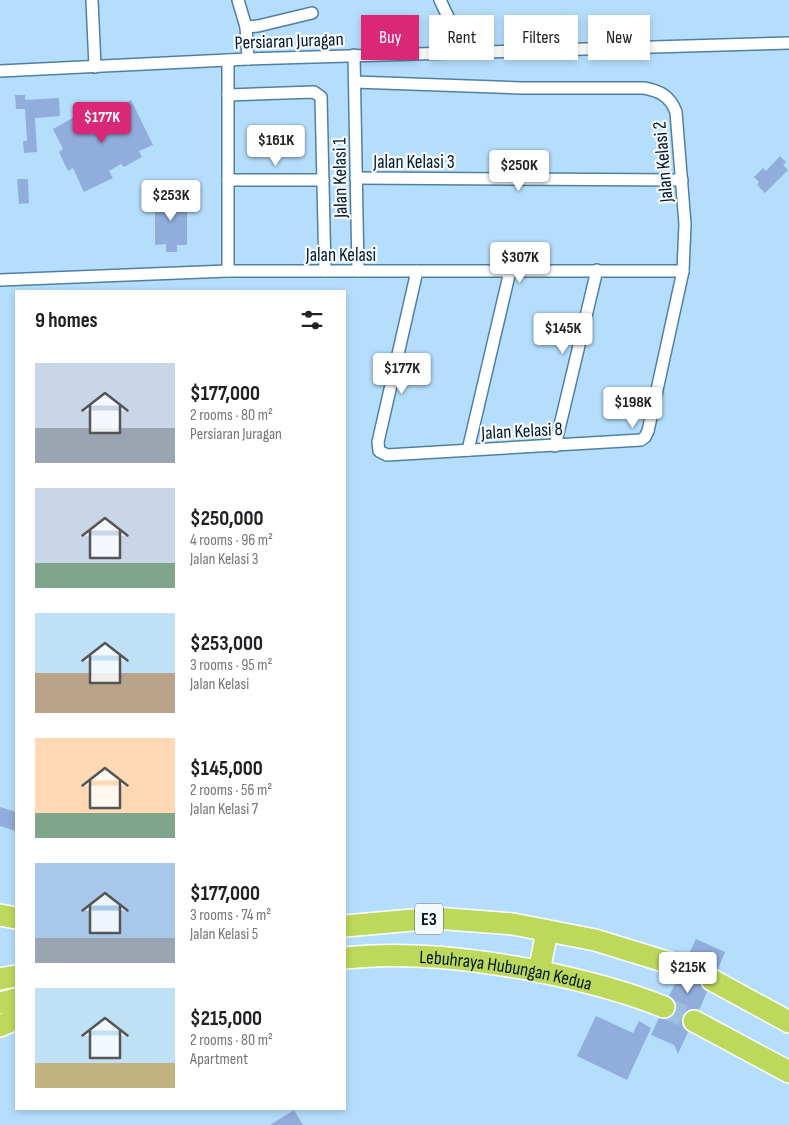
<!DOCTYPE html>
<html lang="en">
<head>
<meta charset="utf-8">
<style>
	body { margin:0; font-family:"Sofia Sans Condensed",sans-serif; background:#f6f6f6; color:#202124; height:100vh; display:flex; flex-direction:column; font-size:19px; white-space:nowrap }
	* { box-sizing:border-box; margin:0 }
	p { font-size:16px; color:#757577 }
	.icon { flex:none; width:28px; height:28px; fill:none; stroke:currentColor; stroke-width:2; stroke-linecap:round; stroke-linejoin:round }
	.map { position:relative; flex:1; overflow:hidden }
	.drawer { position:absolute; left:15px; top:290px; width:331px; height:820px; display:flex; flex-direction:column; background:#fff; border-radius:0px; box-shadow:0 2px 8px #0003 }
	.drawer>* { flex:none }
	.top-card { position:absolute; left:361px; top:15px; width:352px; height:45px; display:flex; gap:10px }
	.price { position:absolute; translate:-50% -42px; padding:0 11px; border-radius:5px; background:#fff; color:#222; font-size:16px; line-height:32px; filter:drop-shadow(0 1px 2px #0008) }
	.price::after { content:''; position:absolute; left:50%; top:30px; width:15px; height:11px; margin-left:-8px; background:inherit; clip-path:polygon(0 0,100% 0,50% 100%) }
	.price.current { background:#db2777; color:#fff }
	ul { padding:0; list-style:none }
	li { display:flex; align-items:center; gap:15px; height:125px; padding:0 20px }
	li span { display:grid; place-items:center; flex:none; width:140px; height:100px; border-radius:0px; color:#555 }
	li>.icon { margin-inline-start:auto }
	span .icon { width:60px; height:60px; fill:#fffc; stroke-width:1 }
	li b { font-size:21px }
	h2 { display:flex; justify-content:space-between; align-items:center; height:60px; padding:0 20px; font-size:21px }
	.pill { padding:0 18px; border-radius:0px; background:#fff; box-shadow:0 2px 8px #0003; font-size:18px; line-height:45px }
	.pill.current { background:#db2777; color:#fff }
	.map>svg:first-child { display:block }
	.building { fill:#91addc }
	.lines { fill:none; stroke-linecap:round; stroke-linejoin:round }
	.motorway-tunnel { stroke:#9ac0dd; stroke-width:21; stroke-dasharray:21 11; stroke-linecap:butt }
	.minor-casing { stroke:#4f80a3; stroke-width:14 }
	.motorway-casing { stroke:#fff; stroke-width:24 }
	.minor { stroke:#fff; stroke-width:11 }
	.motorway { stroke:#bcd95c; stroke-width:21 }
	.labels { text-anchor:middle; stroke-width:4.5; stroke-linejoin:round; paint-order:stroke }
	.shield { fill:#f4fafe; stroke:#4c5c67; stroke-width:1 }
	.shield-label { font-size:18px; font-weight:bold; fill:#041826 }
	.street-label { font-size:19px; fill:#041826; stroke:#f4fafe }
</style>
</head>
<body>
<div class="map">
<svg width="789" height="1125" viewBox="0 0 789 1125">
	<rect width="100%" height="100%" fill="#b5defd"/>
	<!-- building -->
	<g class="building">
		<polygon points="15,95 25,95 25,100 59,98 60,116 35,118 37,152 24,153 23,141 27,141 25,109 16,109"/>
		<polygon points="131,100 153,145 139,151 142,157 124,167 121,164 109,171 113,178 84,192 73,168 68,171 59,152 63,149 53,129 80,114 87,124"/>
		<polygon points="780,156 786,162 783,165 788,170 765,193 757,185 759,182 754,177 763,168 766,171"/>
		<polygon points="17,179 28,179 29,203 19,204"/>
		<polygon points="155,196 187,196 187,245 177,245 177,252 166,252 166,244 155,245"/>
		<polygon points="0,807 16,812 16,831 0,826"/>
		<polygon points="696,939 725,952 718,969 712,968 706,969 701,974 700,980 701,986 707,992 699,1010 693,1009 688,1010 683,1016 682,1021 683,1027 688,1032 678,1054 674,1045 651,1035 659,1018 666,1019 671,1017 675,1012 676,1005 674,1000 669,996 678,978 686,979 692,976 695,971 695,964 692,959 688,956"/>
		<polygon points="596,1016 633,1033 639,1021 651,1028 627,1080 577,1056"/>
		<polygon points="294,1110 303,1125 270,1125"/>
	</g>
	<g class="lines">
		<!-- motorway-tunnel -->
		<g class="motorway-tunnel">
			<polyline points="683,967 712,980"/>
			<polyline points="664,1007 694,1021"/>
		</g>
		<defs>
			<g id="minor">
				<polyline points="92,0 95,67"/>
				<polyline points="238,0 246,27 248,59"/>
				<polyline points="440,0 465,53"/>
				<polyline points="246,27 258,26 312,13"/>
				<polyline points="354,55 358,271"/>
				<polyline points="228,60 228,271"/>
				<polyline points="0,71 248,59 789,43"/>
				<path d="M355 82 521 88H644C660 91 670 96 676 112L685 224 683 271 648 431 645 437 641 440 387 455 379 451 378 442 417 271"/>
				<polyline points="228,95 314,92 321,97 325,271"/>
				<polyline points="356,178 682,180"/>
				<polyline points="228,180 323,180"/>
				<polyline points="0,280 228,271 683,271"/>
				<polyline points="555,446 597,270"/>
				<polyline points="468,450 510,271"/>
			</g>
			<g id="motorway">
				<polyline points="0,915 16,918"/>
				<polyline points="345,926 435,918 513,924 595,940 683,967"/>
				<path id="s1" d="M345 958C407 951 471 959 532 970 577 979 622 990 664 1007"/>
				<polyline points="539,972 547,931"/>
				<polyline points="0,979 16,976"/>
				<polyline points="712,980 789,1022"/>
				<polyline points="0,1003 16,999"/>
				<polyline points="694,1021 789,1072"/>
				<polyline points="0,1026 16,1019"/>
			</g>
		</defs>
		<!-- minor casing -->
		<use href="#minor" class="minor-casing"/>
		<!-- motorway casing -->
		<use href="#motorway" class="motorway-casing"/>
		<!-- minor -->
		<use href="#minor" class="minor"/>
		<!-- motorway -->
		<use href="#motorway" class="motorway"/>
	</g>
	<g class="labels">
		<!-- shield labels -->
		<rect class="shield" x="415" y="903.5" width="28" height="31" rx="4"/>
		<g class="shield-label">
			<text x="429" y="925">E3</text>
		</g>
		<!-- street labels -->
		<g class="street-label">
			<text transform="translate(289 40) rotate(-2)" y="7">Persiaran Juragan</text>
			<text x="414" y="168">Jalan Kelasi 3</text>
			<text transform="translate(662 162) rotate(-95)" y="7">Jalan Kelasi 2</text>
			<text transform="translate(339 178) rotate(-91)" y="7">Jalan Kelasi 1</text>
			<text x="341" y="261">Jalan Kelasi</text>
			<text transform="translate(522 430) rotate(-3)" y="7">Jalan Kelasi 8</text>
			<text dy="7" stroke="none"><textPath href="#s1" startOffset="162">Lebuhraya Hubungan Kedua</textPath></text>
		</g>
	</g>
</svg>
<b class="price current" style="left:102px;top:144px">$177K</b>
<b class="price" style="left:276px;top:167px">$161K</b>
<b class="price" style="left:519px;top:192px">$250K</b>
<b class="price" style="left:171px;top:222px">$253K</b>
<b class="price" style="left:520px;top:284px">$307K</b>
<b class="price" style="left:563px;top:355px">$145K</b>
<b class="price" style="left:402px;top:395px">$177K</b>
<b class="price" style="left:633px;top:429px">$198K</b>
<b class="price" style="left:688px;top:994px">$215K</b>
<div class="top-card">
<a class="pill current">Buy</a>
<a class="pill">Rent</a>
<a class="pill">Filters</a>
<a class="pill">New</a>
</div>
<section class="drawer">
<h2>9 homes<svg class="icon" aria-label="filters" viewBox="0 0 24 24"><path d="M4 7h16M4 17h16"/><circle cx="9" cy="7" r="2"/><circle cx="15" cy="17" r="2"/></svg></h2>
<ul>
<li><span style="background:linear-gradient(#c9d6e8 65%,#9aa5b1 0)"><svg class="icon" aria-label="home" viewBox="0 0 24 24"><path d="M3 11l9-7 9 7M6 9v11h12V9"/></svg></span><div><b>$177,000</b><p>2 rooms · 80 m²</p><p>Persiaran Juragan</p></div></li>
<li><span style="background:linear-gradient(#c9d6e8 75%,#7fa58c 0)"><svg class="icon" aria-label="home" viewBox="0 0 24 24"><path d="M3 11l9-7 9 7M6 9v11h12V9"/></svg></span><div><b>$250,000</b><p>4 rooms · 96 m²</p><p>Jalan Kelasi 3</p></div></li>
<li><span style="background:linear-gradient(#bfe0f5 60%,#b9a48a 0)"><svg class="icon" aria-label="home" viewBox="0 0 24 24"><path d="M3 11l9-7 9 7M6 9v11h12V9"/></svg></span><div><b>$253,000</b><p>3 rooms · 95 m²</p><p>Jalan Kelasi</p></div></li>
<li><span style="background:linear-gradient(#ffd9b3 75%,#7fa58c 0)"><svg class="icon" aria-label="home" viewBox="0 0 24 24"><path d="M3 11l9-7 9 7M6 9v11h12V9"/></svg></span><div><b>$145,000</b><p>2 rooms · 56 m²</p><p>Jalan Kelasi 7</p></div></li>
<li><span style="background:linear-gradient(#a9c7e8 75%,#9aa5b1 0)"><svg class="icon" aria-label="home" viewBox="0 0 24 24"><path d="M3 11l9-7 9 7M6 9v11h12V9"/></svg></span><div><b>$177,000</b><p>3 rooms · 74 m²</p><p>Jalan Kelasi 5</p></div></li>
<li><span style="background:linear-gradient(#bfe0f5 75%,#c2b280 0)"><svg class="icon" aria-label="home" viewBox="0 0 24 24"><path d="M3 11l9-7 9 7M6 9v11h12V9"/></svg></span><div><b>$215,000</b><p>2 rooms · 80 m²</p><p>Apartment</p></div></li>
</ul>
</section>
</div>
</body>
</html>
